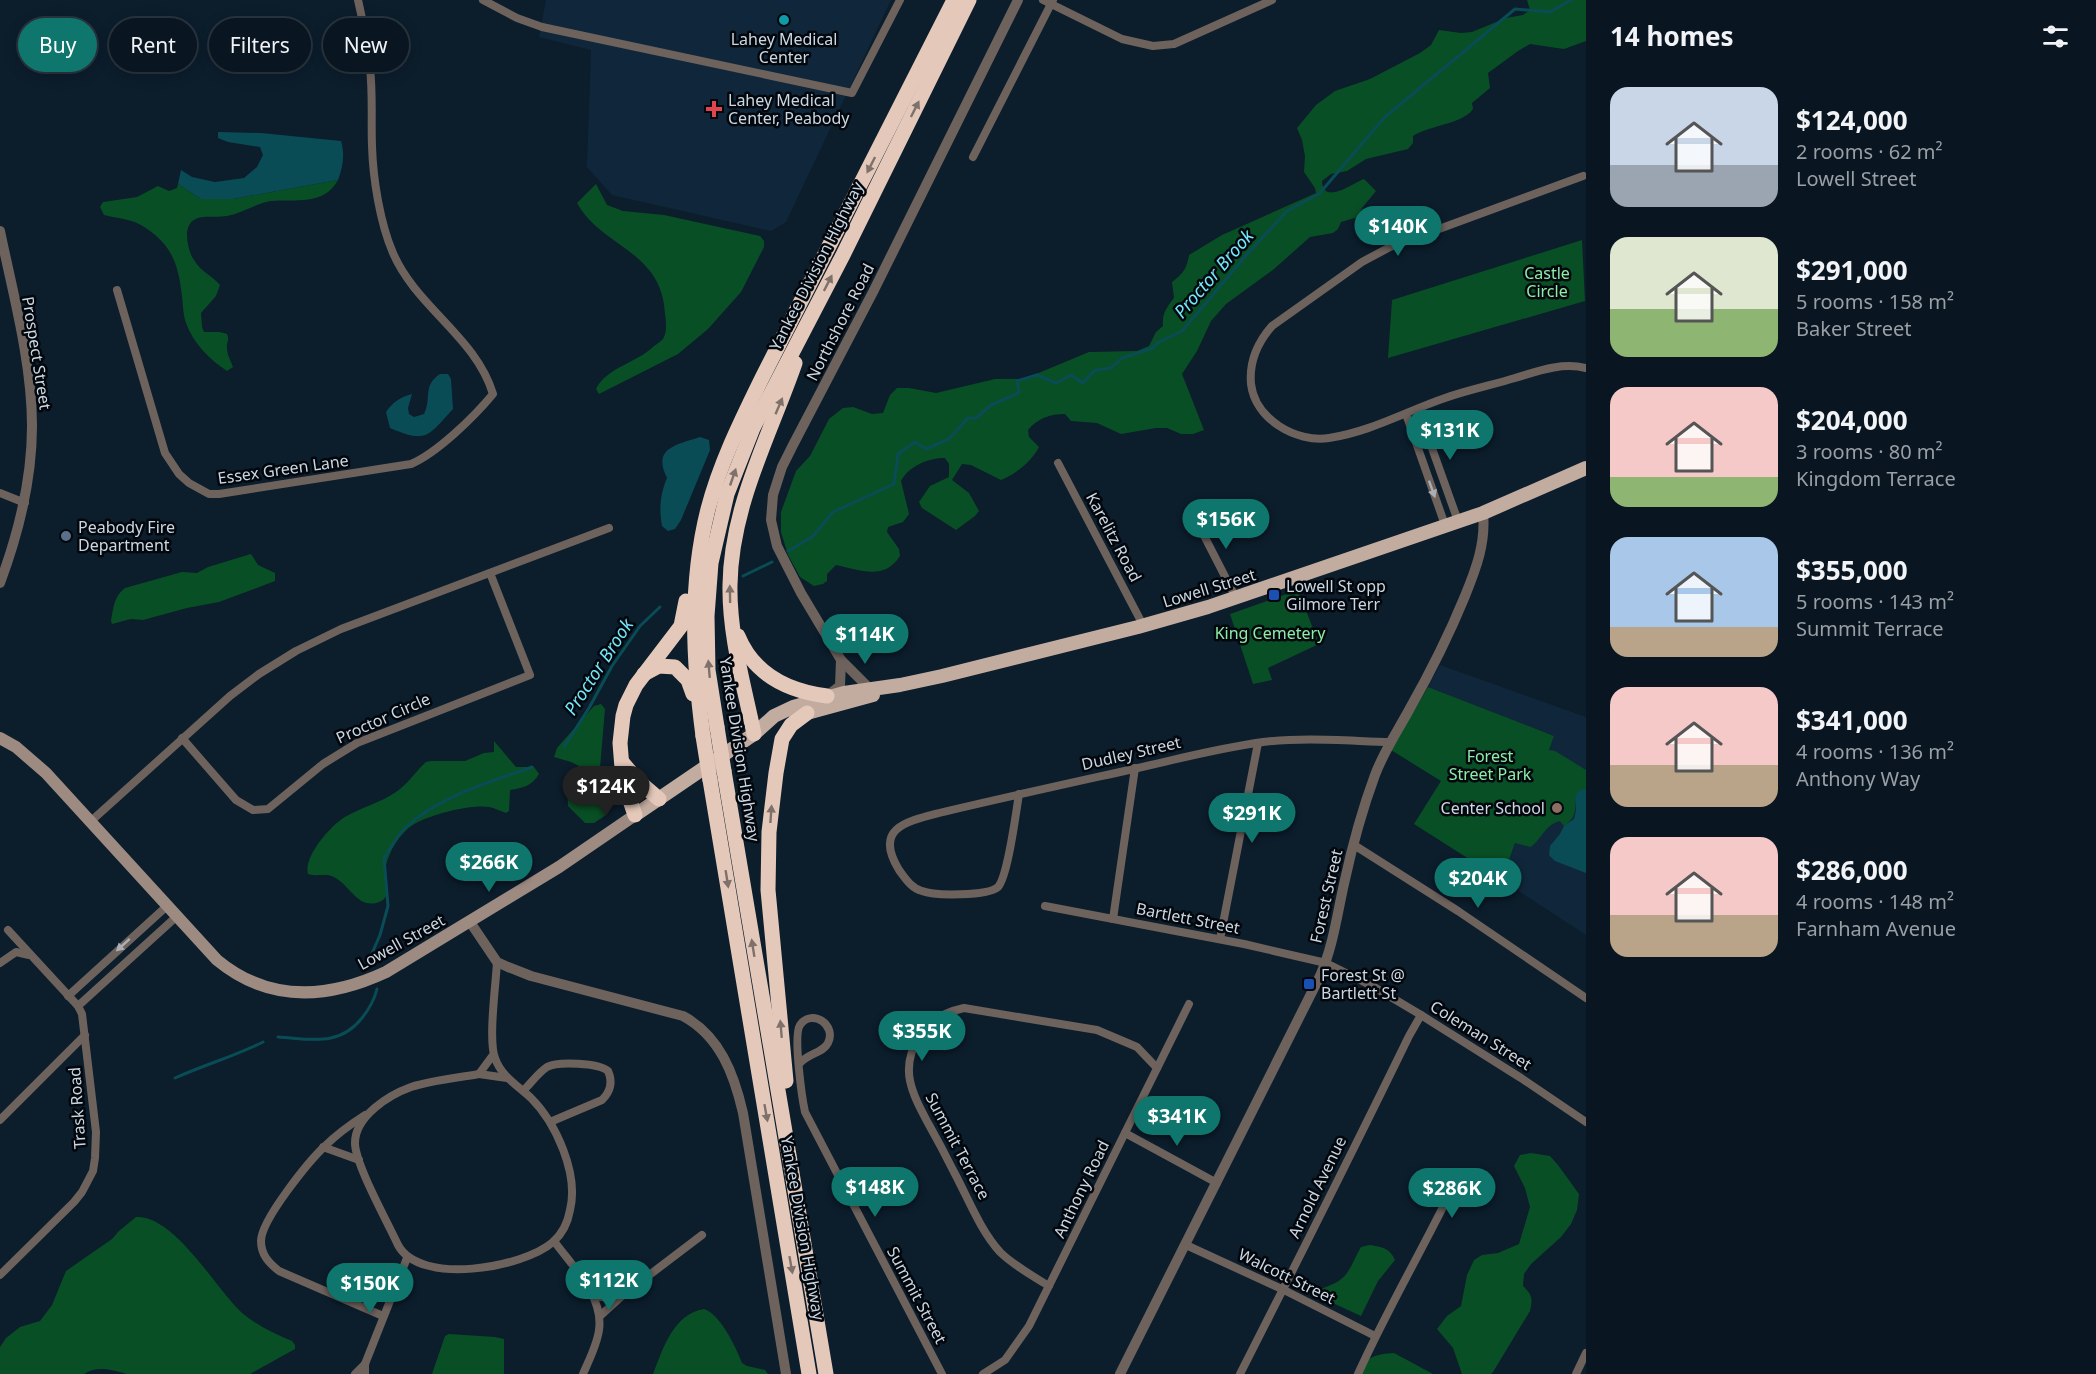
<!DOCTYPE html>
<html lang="en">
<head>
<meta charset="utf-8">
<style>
	body { margin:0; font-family:"Noto Sans",sans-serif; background:#121f2a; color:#f1f3f6; height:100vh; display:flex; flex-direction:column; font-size:22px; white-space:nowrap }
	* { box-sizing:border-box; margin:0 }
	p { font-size:20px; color:#999fa5 }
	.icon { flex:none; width:33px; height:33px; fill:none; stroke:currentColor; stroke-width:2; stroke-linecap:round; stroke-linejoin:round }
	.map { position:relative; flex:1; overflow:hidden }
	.side { display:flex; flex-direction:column; background:#091621; width:510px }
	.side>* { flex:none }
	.guide { position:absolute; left:18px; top:18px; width:570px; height:54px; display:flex; gap:12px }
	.price { position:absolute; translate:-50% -51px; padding:0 14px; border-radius:21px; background:#0f766e; color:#fff; font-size:20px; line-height:39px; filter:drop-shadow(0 2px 3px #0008) }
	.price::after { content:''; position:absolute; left:50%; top:36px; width:18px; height:14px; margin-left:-9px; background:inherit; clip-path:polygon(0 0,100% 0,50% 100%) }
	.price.on { background:#222; color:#fff }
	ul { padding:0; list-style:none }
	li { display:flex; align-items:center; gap:18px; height:150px; padding:0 24px }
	li span { display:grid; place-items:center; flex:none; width:168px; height:120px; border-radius:18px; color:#555 }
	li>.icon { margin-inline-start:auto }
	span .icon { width:72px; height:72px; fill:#fffc; stroke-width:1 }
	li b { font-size:26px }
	h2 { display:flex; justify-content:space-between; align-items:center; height:72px; padding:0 24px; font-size:26px }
	.pill { padding:0 21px; border-radius:27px; background:#091621; box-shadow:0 3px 15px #0003,0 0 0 2px #29353f; font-size:21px; line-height:54px }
	.pill.on { background:#0f766e; color:#fff }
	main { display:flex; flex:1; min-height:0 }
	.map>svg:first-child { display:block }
	.built { fill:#10273b }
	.green { fill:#094f25 }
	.water { fill:#094c55 }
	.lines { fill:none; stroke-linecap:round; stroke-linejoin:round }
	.stream { stroke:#094c55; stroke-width:3 }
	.minor { stroke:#6e625d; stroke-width:8 }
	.tertiary { stroke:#6e625d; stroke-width:10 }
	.secondary { stroke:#9d8b82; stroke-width:12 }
	.primary { stroke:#c2ab9f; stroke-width:14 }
	.motorway { stroke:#e4c8b9; stroke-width:15 }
	.motorway-bridge { stroke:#e4c8b9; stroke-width:15 }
	.oneway { fill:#7e716c }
	.oneway2 { fill:#abaeb3 }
	.culture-dot { fill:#0f9aa8; stroke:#02070d; stroke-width:2 }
	.health-dot { fill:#e0444e; stroke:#02070d; stroke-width:2 }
	.service-dot { fill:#5c6f8a; stroke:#02070d; stroke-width:2 }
	.transit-dot { fill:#1a4fb4; stroke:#02070d; stroke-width:2 }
	.education-dot { fill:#8d6e63; stroke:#02070d; stroke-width:2 }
	.labels { text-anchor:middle; stroke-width:5; stroke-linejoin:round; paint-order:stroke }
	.poi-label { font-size:16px; fill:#ccd7e1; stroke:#02070d; text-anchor:start }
	.street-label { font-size:16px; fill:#ccd7e1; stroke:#02070d }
	.park-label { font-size:16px; fill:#8eeda6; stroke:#02070d }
	.water-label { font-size:18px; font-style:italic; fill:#74e7f9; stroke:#02070d }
</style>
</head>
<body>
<main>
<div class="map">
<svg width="1586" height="1374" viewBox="0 0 1586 1374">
	<rect width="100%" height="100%" fill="#0c1d2c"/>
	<!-- built -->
	<g class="built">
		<polygon points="546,0 891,0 786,222 771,231 612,195 587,167 591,50 539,37"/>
		<polygon points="1440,665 1586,717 1586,935 1502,880 1554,736 1428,687"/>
	</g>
	<!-- green -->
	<g class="green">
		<path d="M1527 0H1586V41L1564 49 1530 44 1518 51 1488 73 1490 88 1472 103 1473 109C1463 124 1430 125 1413 136V143L1408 149 1366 159 1347 171 1331 174 1322 181C1323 206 1353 183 1364 179L1376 191 1362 208 1358 217 1341 222 1338 229 1333 233 1310 237 1274 269 1226 304 1211 321 1197 351 1182 374 1204 430 1193 434H1181L1167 428H1156L1121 434 1097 423 1071 421 1065 414C1050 414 1038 418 1028 430L1029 437 1039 447C1031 462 1017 473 1001 480L971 465 962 464 952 480 969 493 979 511 975 516 956 530 922 508 919 502 930 486 949 477V464L945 458C928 458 909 466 901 481L909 514 903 522 888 527 887 532 899 549 900 556C884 581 860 570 836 565L827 574V581L823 584 814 586 800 577 788 555 781 532V512L796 471 810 456 829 419 843 408 853 407 872 414 883 413 890 395 897 388H909L936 393 995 379H1024L1089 352 1137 351 1149 346 1156 332 1163 326C1162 314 1166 308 1174 298L1172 282C1183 274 1187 268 1189 255L1222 235 1316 193 1315 188 1304 172 1305 156 1302 140 1297 128 1316 105 1335 91 1370 79 1420 53 1431 45 1439 30 1461 33 1472 32 1506 18 1523 15 1530 10Z"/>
		<path d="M338 180C324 206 295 199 271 201 257 203 242 213 227 216 211 219 189 210 187 234 187 242 189 253 194 260 202 273 213 276 220 285L216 296 201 313 202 327 204 332H220L227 334C230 341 226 342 227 348 227 355 231 361 233 367L227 371C210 360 193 343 186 323 183 315 183 304 182 296 178 262 171 242 139 224 130 219 115 218 104 215L100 207 103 202 137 197 158 186 169 191 177 188 178 184 201 199H233Z"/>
		<path d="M596 184 607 205 623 211 664 215 760 236 764 241V247L741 292 708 329 678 354 599 394 596 389C607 367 637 363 654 346 657 344 663 340 664 337 667 331 666 320 665 314 662 250 602 248 577 203Z"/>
		<polygon points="1582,240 1585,301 1388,358 1392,300"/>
		<path d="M251 554 258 565 275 573V581L219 602 187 608 143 620 131 619 112 624 111 621C113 609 114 596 125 588L182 572 197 573 208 567Z"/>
		<polygon points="1298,590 1319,644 1268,668 1272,680 1253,684 1230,614"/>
		<path d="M1428 687 1554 736 1549 750 1555 751 1586 770V789L1584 788 1575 798C1576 812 1575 818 1564 826L1560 821C1545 825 1543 837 1531 847L1515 843 1502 880 1414 824 1441 781 1391 750Z"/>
		<path d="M601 704 605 709 600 768 609 799 606 815 594 823H585L568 806C568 802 567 799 568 795 572 783 582 783 579 766L571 762 554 757 557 748 594 706Z"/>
		<path d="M494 741 516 767H534L539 774C532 786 523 788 510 790L509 811 506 813C500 811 495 808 489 807 471 804 434 814 418 822 409 826 400 836 395 844 391 850 388 858 386 865 384 877 394 897 379 902 358 910 350 885 334 877 325 873 316 877 308 874 303 857 331 825 345 817 362 807 380 803 396 792 408 784 415 772 426 762L431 761H465L484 753 494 752Z"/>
		<path d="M1531 1153 1550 1156 1558 1165 1579 1194 1577 1210 1571 1224 1561 1237 1531 1264 1524 1274 1523 1286C1532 1295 1533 1298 1530 1311L1493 1372 1491 1374H1462L1453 1348 1437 1329 1447 1316 1461 1306 1467 1275 1474 1260 1482 1255 1498 1253 1519 1244 1530 1207 1525 1188 1514 1166 1520 1155Z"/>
		<path d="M136 1217C174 1215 215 1287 240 1311 254 1324 275 1334 292 1341L295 1345V1349L250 1374H127C114 1370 96 1365 84 1374H0V1347L6 1338 20 1327 40 1321 52 1305 66 1271 112 1239 119 1231Z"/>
		<path d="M1370 1245C1382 1247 1390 1248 1395 1260L1378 1281 1361 1316 1335 1304 1322 1302 1315 1294C1325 1285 1332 1286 1340 1280 1351 1272 1354 1258 1361 1247Z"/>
		<path d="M704 1309C720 1314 736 1347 742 1363L747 1366 765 1370 768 1374H653C663 1349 673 1314 704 1309Z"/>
		<polygon points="449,1334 495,1337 504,1339 504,1374 432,1374 445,1336"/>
		<path d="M1394 1353 1433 1374H1357C1365 1357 1376 1354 1394 1353Z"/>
	</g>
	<!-- water -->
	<g class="water">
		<path d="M218 132 261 133 341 141C345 154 343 167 338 180L233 199H201L178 184 181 170 192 177 215 182 244 178 257 167 263 155 260 147 228 142 218 138Z"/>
		<path d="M440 374H448L451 379 453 409C428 436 427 444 390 428L386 412C393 402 400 397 412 394L408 408 409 414 414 417 424 414C432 398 422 386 440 374Z"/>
		<path d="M700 437 709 440 710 450 681 520 675 529 668 531 662 526C659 508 660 495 667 478 652 448 676 445 700 437Z"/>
		<polygon points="1584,788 1586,789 1586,873 1555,861 1549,855 1550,846 1560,834 1564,826 1574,819 1576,810 1575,798 1577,793"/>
	</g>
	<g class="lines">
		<!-- stream -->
		<g class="stream">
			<polyline points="788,551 812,537 833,512 894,484 898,454 915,442 926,449 949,439 968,418 976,418 991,405 1019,393 1017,381 1037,375 1056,383 1071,375 1083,383 1095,370 1111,368 1122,358 1153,348 1157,343 1182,331 1249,252 1287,211 1319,194 1385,117 1515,9 1550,12 1571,0"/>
			<polyline points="743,576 772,562"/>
			<polyline points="564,747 589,708 612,666 640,626 660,607"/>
			<path d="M370 958 380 935 388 906 384 858C391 848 397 835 406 827 440 796 490 782 532 767"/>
			<path d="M278 1037C311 1039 339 1047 362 1018 370 1008 374 1001 377 989"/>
			<path d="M175 1078C204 1065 235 1056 263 1042"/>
		</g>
		<!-- minor -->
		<g class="minor">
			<polyline points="483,0 517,18 542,27 852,93 900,0"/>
			<polyline points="1043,0 1122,39 1153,46 1174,44 1272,0"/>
			<polyline points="973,157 1053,0"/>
			<path d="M1583 176 1390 247 1362 262 1272 326C1258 342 1249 362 1251 384 1255 419 1296 443 1329 438 1370 432 1407 411 1445 398 1468 390 1492 385 1515 378 1538 371 1562 362 1586 368"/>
			<path d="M117 290 165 453 179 474 189 483 209 494H219L411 464C437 453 474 417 493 394 476 337 416 307 393 253 380 223 373 179 372 146 371 120 373 94 370 68 368 45 363 22 358 0"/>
			<polyline points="1418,409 1458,521"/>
			<polyline points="1406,414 1445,525"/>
			<polyline points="1058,463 1143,625"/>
			<polyline points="0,493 25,503"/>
			<polyline points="1193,514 1236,598"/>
			<polyline points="182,738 236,800 253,810 268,809 323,764 357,743 530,675 490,573"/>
			<path d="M1019 794C1016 812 1008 876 998 887 988 896 934 896 922 891 911 888 905 878 899 870 874 829 904 822 939 813 1002 798 1066 784 1129 770 1174 760 1218 748 1263 742 1305 737 1349 741 1391 742"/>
			<polyline points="90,822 230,696 259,674 296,651 341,629 609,528"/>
			<polyline points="1354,845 1458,911 1586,998"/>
			<polyline points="1045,906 1244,944 1326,963 1374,987 1421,1015 1521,1078 1586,1122"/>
			<polyline points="1113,919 1135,768"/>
			<polyline points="1220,939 1258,743"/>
			<polyline points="0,963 16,952 29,955"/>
			<polyline points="68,996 167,906"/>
			<polyline points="78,1006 176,917"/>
			<path d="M493 1055 479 1074C457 1078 433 1080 411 1087 389 1095 355 1116 355 1143 355 1164 388 1223 398 1245 420 1286 523 1268 553 1242 562 1234 568 1222 570 1210 579 1174 556 1123 531 1098 517 1085 501 1076 495 1058 488 1040 496 983 497 962"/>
			<path d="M799 1064C808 1053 823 1053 828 1043 837 1025 812 1008 800 1025 793 1035 802 1098 805 1112L942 1374"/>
			<polyline points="479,1074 507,1078"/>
			<path d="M523 1091C531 1083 538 1073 547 1067 558 1061 599 1063 608 1071 613 1082 610 1092 602 1100L550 1122"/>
			<path d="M365 1115C351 1124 337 1134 325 1146 309 1161 261 1220 261 1241 261 1255 269 1263 279 1271L383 1316"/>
			<polyline points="0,1120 85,1035"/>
			<polyline points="1125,1133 1217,1183"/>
			<polyline points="323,1147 359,1160"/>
			<path d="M554 1241C572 1266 604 1296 599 1330 597 1345 589 1360 583 1374"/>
			<polyline points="1186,1245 1284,1290 1375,1336"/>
			<polyline points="0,1275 74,1202 82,1192 93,1171 95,1158 96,1132 82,1014 78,1006 8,930"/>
			<path d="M1049 1286C1033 1276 1014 1266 1000 1252 980 1230 968 1198 954 1172 946 1156 937 1139 928 1123 912 1093 899 1069 919 1037 928 1021 946 1012 964 1008L1097 1030 1137 1047 1157 1068"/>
			<polyline points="593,1296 610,1298 622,1296"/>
			<polyline points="600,1316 623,1295 702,1235"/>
			<polyline points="355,1374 365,1364"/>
			<polyline points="365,1374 365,1364 407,1258"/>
			<polyline points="983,1374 1005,1360 1029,1326 1189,1004"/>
			<path d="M1240 1374C1297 1262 1354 1149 1409 1036L1421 1015"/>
			<path d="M1358 1374C1386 1312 1420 1254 1450 1193"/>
			<polyline points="1576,1374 1586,1353"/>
		</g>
		<!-- tertiary -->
		<g class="tertiary">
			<path d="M0 231C13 294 32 362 32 426 32 481 19 532 0 583"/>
			<polyline points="869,688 841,660 801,593 777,546 771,520 773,495 782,467 793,445 873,292 1018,0"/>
			<polyline points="827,696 840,686 841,660"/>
			<path d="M470 922 497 962 508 967 531 976 683 1016C720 1036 734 1074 743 1113L786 1374"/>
			<path d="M1120 1374 1320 976C1333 947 1337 915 1344 884 1352 847 1362 810 1375 775 1384 751 1397 732 1409 710 1430 673 1449 635 1465 596 1476 569 1486 543 1483 513"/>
		</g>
		<!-- secondary -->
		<path class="secondary" d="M0 738 16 747 46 773 217 960C269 1003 328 999 386 972L559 867 635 815"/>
		<!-- primary -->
		<g class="primary">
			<polyline points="796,716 873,695"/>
			<polyline points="635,815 754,734 774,716 793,707 844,693 900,685 942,676 1138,627 1208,607 1483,513 1586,468"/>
		</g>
		<!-- motorway -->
		<g class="motorway">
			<path d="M738 636C754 675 788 691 827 696"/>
			<polyline points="644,674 659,666 675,667 688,680 693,694"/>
			<polyline points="717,727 708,670 707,616 711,563 727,494 753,428 843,255 969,0"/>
			<path d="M754 734C744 685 729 635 730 585 731 506 770 435 795 363"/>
			<path d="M703 736C693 660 689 584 708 509 720 463 741 421 762 378L954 0"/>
			<polyline points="622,762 638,781 659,799"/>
			<polyline points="724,771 826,1374"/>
			<polyline points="710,780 809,1374"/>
			<polyline points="635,815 623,780 620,743 623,716 626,705 636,685 681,626 686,601"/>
			<polyline points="786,1081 768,890 769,832 776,773 782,739 791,725 807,713"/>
		</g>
		<!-- motorway-bridge -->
		<g class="motorway-bridge">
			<polyline points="717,727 724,771"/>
			<polyline points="703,736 710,780"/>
		</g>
	</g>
	<!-- one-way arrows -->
	<defs><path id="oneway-solid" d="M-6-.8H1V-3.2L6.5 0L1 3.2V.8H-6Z" transform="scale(1.5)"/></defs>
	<g class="oneway">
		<use href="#oneway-solid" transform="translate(915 109) rotate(-63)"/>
		<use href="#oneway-solid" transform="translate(871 165) rotate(117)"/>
		<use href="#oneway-solid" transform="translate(828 283) rotate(-63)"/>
		<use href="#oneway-solid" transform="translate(779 406) rotate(-67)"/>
		<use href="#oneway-solid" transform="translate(733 477) rotate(-71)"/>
		<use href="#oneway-solid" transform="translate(730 594) rotate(-91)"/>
		<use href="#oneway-solid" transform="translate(709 669) rotate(-95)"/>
		<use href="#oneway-solid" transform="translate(771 814) rotate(-86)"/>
		<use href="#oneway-solid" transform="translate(727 879) rotate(81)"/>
		<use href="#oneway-solid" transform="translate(753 948) rotate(-99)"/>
		<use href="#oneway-solid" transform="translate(781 1029) rotate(-95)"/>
		<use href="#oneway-solid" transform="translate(766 1113) rotate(80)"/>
		<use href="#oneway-solid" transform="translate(791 1265) rotate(80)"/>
	</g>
	<g class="oneway2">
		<use href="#oneway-solid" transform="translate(1432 489) rotate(70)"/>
		<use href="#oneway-solid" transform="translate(123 945) rotate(138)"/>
	</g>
	<!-- markers -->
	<circle class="culture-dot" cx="784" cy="20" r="6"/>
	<path class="health-dot" d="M711 100h6v6h6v6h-6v6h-6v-6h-6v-6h6z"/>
	<circle class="service-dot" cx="66" cy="536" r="6"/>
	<g class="transit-dot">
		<rect x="1268" y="589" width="12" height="12" rx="3"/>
		<rect x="1303" y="978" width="12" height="12" rx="3"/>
	</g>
	<circle class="education-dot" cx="1557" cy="808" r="6"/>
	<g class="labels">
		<!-- poi labels -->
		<g class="poi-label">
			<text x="784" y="45" text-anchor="middle">Lahey Medical<tspan x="784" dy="18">Center</tspan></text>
			<text x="728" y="106">Lahey Medical<tspan x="728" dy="18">Center, Peabody</tspan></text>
			<text x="78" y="533">Peabody Fire<tspan x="78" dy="18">Department</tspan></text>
			<text x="1286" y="592">Lowell St opp<tspan x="1286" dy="18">Gilmore Terr</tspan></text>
			<text x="1545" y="814" text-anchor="end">Center School</text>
			<text x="1321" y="981">Forest St @<tspan x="1321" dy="18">Bartlett St</tspan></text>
		</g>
		<!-- street labels -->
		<g class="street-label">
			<text transform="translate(816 266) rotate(-63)" y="6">Yankee Division Highway</text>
			<text transform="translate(840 322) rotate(-63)" y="6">Northshore Road</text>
			<text transform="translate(37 353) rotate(81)" y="6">Prospect Street</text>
			<text transform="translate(283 469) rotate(-8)" y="6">Essex Green Lane</text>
			<text transform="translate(1114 537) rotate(62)" y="6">Karelitz Road</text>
			<text transform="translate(1209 588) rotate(-17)" y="6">Lowell Street</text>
			<text transform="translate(383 718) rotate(-24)" y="6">Proctor Circle</text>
			<text transform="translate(740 749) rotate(81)" y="6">Yankee Division Highway</text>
			<text transform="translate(1131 753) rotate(-13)" y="6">Dudley Street</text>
			<text transform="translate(1326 896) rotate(-77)" y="6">Forest Street</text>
			<text transform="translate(1188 918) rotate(11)" y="6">Bartlett Street</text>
			<text transform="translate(401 942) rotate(-29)" y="6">Lowell Street</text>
			<text transform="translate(1481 1035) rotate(32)" y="6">Coleman Street</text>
			<text transform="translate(77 1108) rotate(-94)" y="6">Trask Road</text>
			<text transform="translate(958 1146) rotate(62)" y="6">Summit Terrace</text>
			<text transform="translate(1317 1187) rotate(-64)" y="6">Arnold Avenue</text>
			<text transform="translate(1081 1189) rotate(-64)" y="6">Anthony Road</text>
			<text transform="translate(803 1228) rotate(80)" y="6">Yankee Division Highway</text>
			<text transform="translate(1287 1276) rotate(26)" y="6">Walcott Street</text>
			<text transform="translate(917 1295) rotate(62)" y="6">Summit Street</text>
		</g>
		<!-- park labels -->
		<g class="park-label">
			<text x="1547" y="279">Castle<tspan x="1547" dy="18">Circle</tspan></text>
			<text x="1270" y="639">King Cemetery</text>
			<text x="1490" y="762">Forest<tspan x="1490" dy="18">Street Park</tspan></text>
		</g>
		<!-- water labels -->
		<g class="water-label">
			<text transform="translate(1214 274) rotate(-49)" y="6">Proctor Brook</text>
			<text transform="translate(599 667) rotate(-57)" y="6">Proctor Brook</text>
		</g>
	</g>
</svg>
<b class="price" style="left:1398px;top:257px">$140K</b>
<b class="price" style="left:1450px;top:461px">$131K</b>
<b class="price" style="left:1226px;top:550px">$156K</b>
<b class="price" style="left:865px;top:665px">$114K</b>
<b class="price on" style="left:606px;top:817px">$124K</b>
<b class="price" style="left:1252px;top:844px">$291K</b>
<b class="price" style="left:489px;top:893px">$266K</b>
<b class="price" style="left:1478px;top:909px">$204K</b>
<b class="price" style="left:922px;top:1062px">$355K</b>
<b class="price" style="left:1177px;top:1147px">$341K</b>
<b class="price" style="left:875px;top:1218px">$148K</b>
<b class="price" style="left:1452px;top:1219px">$286K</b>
<b class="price" style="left:609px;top:1311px">$112K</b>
<b class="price" style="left:370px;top:1314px">$150K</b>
<div class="guide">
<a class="pill on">Buy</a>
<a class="pill">Rent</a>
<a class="pill">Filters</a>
<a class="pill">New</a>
</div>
</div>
<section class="side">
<h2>14 homes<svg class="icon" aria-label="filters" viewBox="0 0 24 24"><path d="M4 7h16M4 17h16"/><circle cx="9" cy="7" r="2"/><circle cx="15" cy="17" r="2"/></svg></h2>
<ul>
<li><span style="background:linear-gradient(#c9d6e8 65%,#9aa5b1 0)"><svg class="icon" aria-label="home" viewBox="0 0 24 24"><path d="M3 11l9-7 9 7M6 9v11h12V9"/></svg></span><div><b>$124,000</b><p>2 rooms · 62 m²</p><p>Lowell Street</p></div></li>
<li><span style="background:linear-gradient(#dfe7d0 60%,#8fb573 0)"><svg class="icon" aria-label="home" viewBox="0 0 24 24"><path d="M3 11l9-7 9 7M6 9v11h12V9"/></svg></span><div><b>$291,000</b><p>5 rooms · 158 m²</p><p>Baker Street</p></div></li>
<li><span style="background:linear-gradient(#f6c9c9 75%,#8fb573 0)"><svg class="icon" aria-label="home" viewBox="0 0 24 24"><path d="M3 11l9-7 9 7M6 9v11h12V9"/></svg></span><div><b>$204,000</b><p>3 rooms · 80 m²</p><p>Kingdom Terrace</p></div></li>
<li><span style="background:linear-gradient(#a9c7e8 75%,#b9a48a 0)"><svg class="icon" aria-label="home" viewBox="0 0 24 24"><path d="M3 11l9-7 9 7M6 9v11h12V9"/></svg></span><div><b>$355,000</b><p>5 rooms · 143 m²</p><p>Summit Terrace</p></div></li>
<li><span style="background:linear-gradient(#f6c9c9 65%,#b9a48a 0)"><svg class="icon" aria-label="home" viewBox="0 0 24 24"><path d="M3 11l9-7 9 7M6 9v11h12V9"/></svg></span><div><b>$341,000</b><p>4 rooms · 136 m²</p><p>Anthony Way</p></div></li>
<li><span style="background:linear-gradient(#f6c9c9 65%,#b9a48a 0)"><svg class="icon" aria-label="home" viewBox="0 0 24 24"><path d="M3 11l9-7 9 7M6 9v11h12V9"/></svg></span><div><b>$286,000</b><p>4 rooms · 148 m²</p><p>Farnham Avenue</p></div></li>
</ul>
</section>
</main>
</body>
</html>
